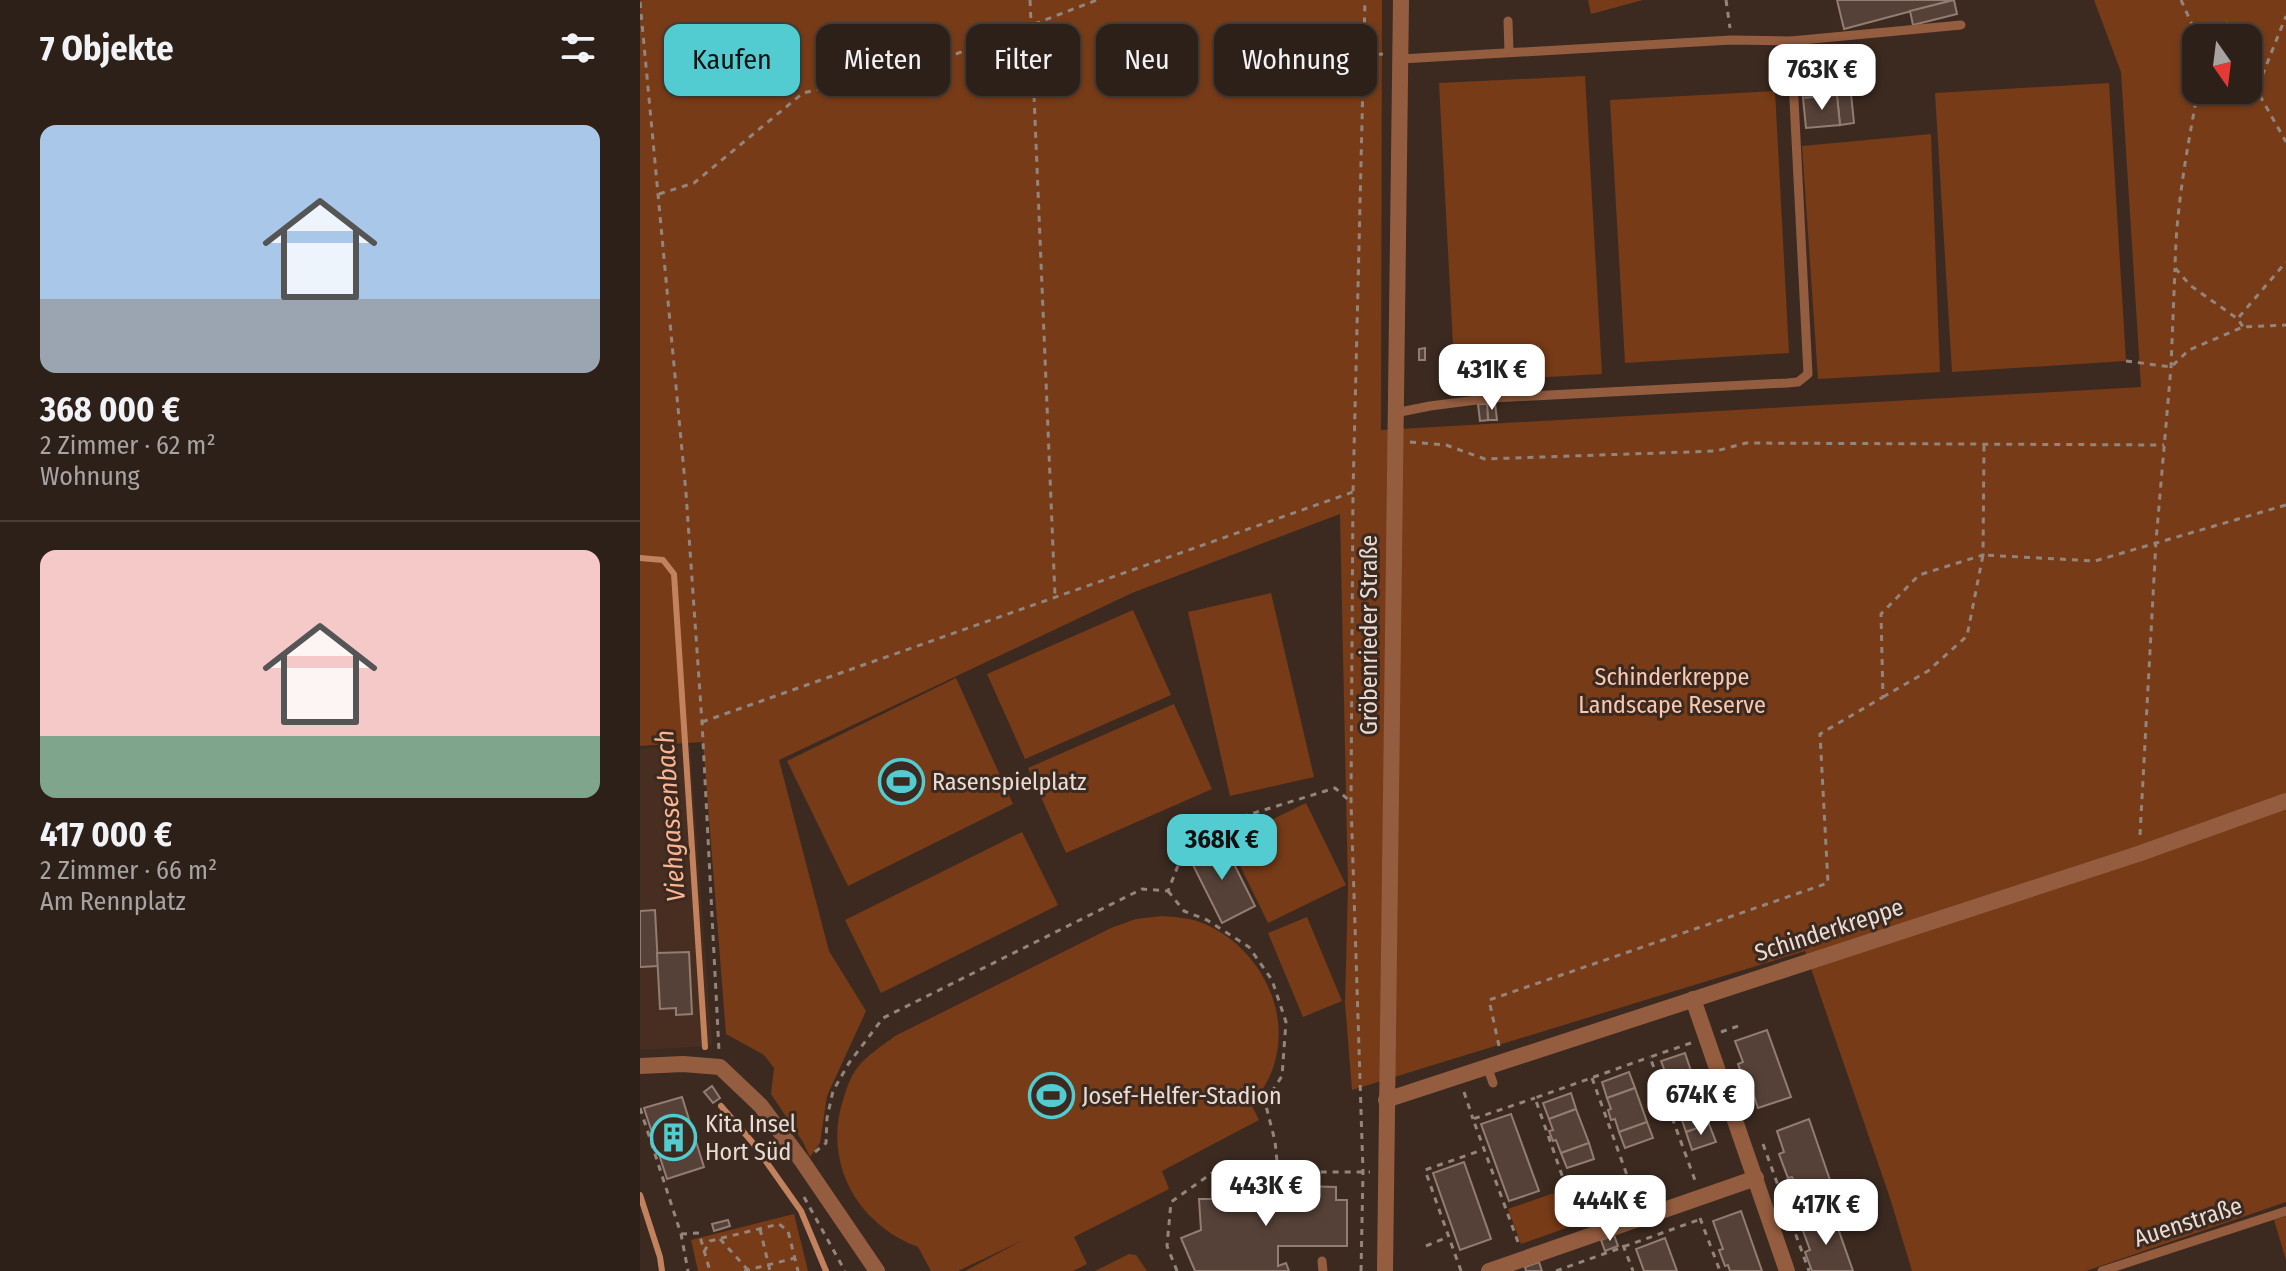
<!DOCTYPE html>
<html lang="de">
<head>
<meta charset="utf-8">
<style>
	body { margin:0; font-family:"Fira Sans Condensed",sans-serif; background:#352821; color:#f1f3f6; height:100vh; display:flex; flex-direction:column; font-size:30px; white-space:nowrap }
	* { box-sizing:border-box; margin:0 }
	p { font-size:26px; color:#a7a3a2 }
	.icon { flex:none; width:44px; height:44px; fill:none; stroke:currentColor; stroke-width:2; stroke-linecap:round; stroke-linejoin:round }
	.map { position:relative; flex:1; overflow:hidden }
	.details { display:flex; flex-direction:column; background:#2d2018; width:640px }
	.details>* { flex:none }
	.hud { position:absolute; left:24px; top:24px; width:760px; height:72px; display:flex; gap:16px }
	.needle { width:52px; rotate:166deg }
	.buttons { position:absolute; left:1542px; top:24px; display:grid; gap:16px }
	.buttons a { display:grid; place-items:center; width:80px; height:80px; border-radius:16px; background:#2d2018; box-shadow:0 2px 6px #0004,0 0 0 2px #483e37; font-size:40px }
	.price { position:absolute; translate:-50% -68px; padding:0 18px; border-radius:16px; background:#fff; color:#222; font-size:26px; line-height:52px; filter:drop-shadow(0 2px 4px #0008) }
	.price::after { content:''; position:absolute; left:50%; top:48px; width:24px; height:18px; margin-left:-12px; background:inherit; clip-path:polygon(0 0,100% 0,50% 100%) }
	.price.current { background:#52ccd0; color:#111 }
	ul { padding:0; list-style:none }
	li { display:grid; align-content:center; gap:16px; height:424px; padding:0 40px }
	li+li { border-top:2px solid #483e37 }
	li span { display:grid; place-items:center; height:248px; border-radius:16px; color:#555 }
	li>.icon { margin-inline-start:auto }
	span .icon { width:144px; height:144px; fill:#fffc; stroke-width:1 }
	li b { font-size:34px }
	h2 { display:flex; justify-content:space-between; align-items:center; height:96px; padding:0 40px; font-size:34px }
	.tag { padding:0 28px; border-radius:16px; background:#2d2018; box-shadow:0 2px 6px #0004,0 0 0 2px #483e37; font-size:28px; line-height:72px }
	.tag.current { background:#52ccd0; color:#111 }
	main { display:flex; flex:1; min-height:0 }
	.map>svg:first-child { display:block }
	.built { fill:#472e21 }
	.green { fill:#773b17; fill-rule:evenodd }
	.lines { fill:none; stroke-linecap:round; stroke-linejoin:round }
	.stream { stroke:#c2825d; stroke-width:6 }
	.building { fill:#554137; stroke:#937c71; stroke-width:2 }
	.path { stroke:#94857c; stroke-width:3; stroke-dasharray:6 6; stroke-linecap:butt }
	.service { stroke:#955d40; stroke-width:9 }
	.minor { stroke:#955d40; stroke-width:16 }
	.tertiary { stroke:#955d40; stroke-width:16 }
	.labels { text-anchor:middle; stroke-width:6; stroke-linejoin:round; paint-order:stroke }
	.street-label { font-size:24px; fill:#e8dcd5; stroke:#3c2a20 }
	.park-label { font-size:24px; fill:#f8c8b0; stroke:#3c2a20 }
	.poi-label { font-size:24px; fill:#e8dcd5; stroke:#3c2a20; text-anchor:start }
	.water-label { font-size:26px; font-style:italic; fill:#fcb592; stroke:#3c2a20 }
</style>
</head>
<body>
<main>
<section class="details">
<h2>7 Objekte<svg class="icon" aria-label="filters" viewBox="0 0 24 24"><path d="M4 7h16M4 17h16"/><circle cx="9" cy="7" r="2"/><circle cx="15" cy="17" r="2"/></svg></h2>
<ul>
<li><span style="background:linear-gradient(#a9c7e8 70%,#9aa5b1 0)"><svg class="icon" aria-label="home" viewBox="0 0 24 24"><path d="M3 11l9-7 9 7M6 9v11h12V9"/></svg></span><div><b>368 000 €</b><p>2 Zimmer · 62 m²</p><p>Wohnung</p></div></li>
<li><span style="background:linear-gradient(#f6c9c9 75%,#7fa58c 0)"><svg class="icon" aria-label="home" viewBox="0 0 24 24"><path d="M3 11l9-7 9 7M6 9v11h12V9"/></svg></span><div><b>417 000 €</b><p>2 Zimmer · 66 m²</p><p>Am Rennplatz</p></div></li>
</ul>
</section>
<div class="map">
<svg width="1646" height="1271" viewBox="0 0 1646 1271">
	<rect width="100%" height="100%" fill="#3c2a20"/>
	<!-- built -->
	<polygon class="built" points="50,745 72,1046 0,1050 0,749"/>
	<!-- green -->
	<g class="green">
		<path d="M0 0H742L741 430 1501 387 1481 72 1454 0H1646V1202L1446 1271H1272L1250 1198 1165 951 712 1090 705 1003 708 887 700 514 492 593 139 760 189 951 226 1011 187 1096 180 1143 170 1157 163 1142 131 1094 134 1068 124 1055 86 1034 63 742 0 746ZM1556 38H1608V90H1556Z"/>
		<polygon points="948,0 1003,0 951,14"/>
		<polygon points="945,76 962,374 815,382 799,83"/>
		<polygon points="1469,83 1486,361 1312,372 1295,93"/>
		<polygon points="1135,91 1149,353 985,363 970,100"/>
		<polygon points="1291,134 1300,372 1178,379 1162,146"/>
		<polygon points="631,593 674,777 590,796 548,612"/>
		<polygon points="493,610 531,695 385,759 347,674"/>
		<polygon points="316,678 373,804 208,886 147,761"/>
		<polygon points="534,704 572,789 426,853 388,768"/>
		<polygon points="666,803 706,885 628,923 588,841"/>
		<polygon points="382,832 418,905 241,993 205,920"/>
		<path d="M522 916C537 917 551 918 565 924 618 947 653 1010 633 1068 628 1082 620 1093 612 1106L619 1120 522 1171 529 1189 434 1237 447 1264 433 1271H325L383 1240 318 1271H291L278 1247C216 1224 182 1161 204 1097 207 1087 211 1076 217 1068 227 1055 242 1046 255 1036L471 928 496 919Z"/>
		<polygon points="667,917 702,1001 663,1017 628,933"/>
		<polygon points="914,1193 926,1228 881,1244 868,1209"/>
		<polygon points="154,1214 168,1271 58,1271 51,1240"/>
		<polygon points="1646,1216 1646,1260 1634,1220"/>
		<polygon points="489,1254 496,1255 507,1271 455,1271"/>
	</g>
	<g class="lines">
		<!-- stream -->
		<g class="stream">
			<polyline points="0,558 23,560 34,574 65,1047"/>
			<polyline points="81,1106 113,1143 161,1211 186,1271"/>
			<polyline points="0,1195 20,1257 22,1271"/>
		</g>
	</g>
	<!-- building -->
	<g class="building">
		<polygon points="1197,0 1313,0 1204,29"/>
		<polygon points="1314,0 1317,14 1273,25 1270,11"/>
		<polygon points="1224,78 1225,92 1163,98 1162,83"/>
		<polygon points="1211,94 1214,123 1200,125 1197,95"/>
		<polygon points="1197,95 1200,125 1166,128 1163,98"/>
		<polygon points="785,348 785,360 779,360 779,349"/>
		<polygon points="855,403 857,420 848,420 847,404"/>
		<polygon points="838,404 847,404 848,420 840,421"/>
		<polygon points="583,842 615,906 582,923 550,859"/>
		<polygon points="15,910 18,966 0,967 0,911"/>
		<polygon points="49,952 52,1014 36,1015 36,1008 20,1009 17,953"/>
		<polygon points="1127,1030 1151,1097 1118,1108 1111,1087 1107,1088 1098,1064 1103,1062 1095,1041"/>
		<polygon points="1045,1053 1051,1071 1028,1079 1021,1061"/>
		<polygon points="1051,1071 1057,1088 1034,1096 1028,1079"/>
		<polygon points="989,1072 995,1088 967,1098 962,1082"/>
		<polygon points="72,1086 80,1098 73,1103 64,1092"/>
		<polygon points="995,1088 1007,1122 979,1132 975,1119 971,1120 968,1110 971,1109 967,1098"/>
		<polygon points="1057,1088 1063,1106 1040,1114 1034,1096"/>
		<polygon points="931,1093 936,1109 909,1119 903,1103"/>
		<polygon points="42,1097 64,1167 27,1179 4,1108"/>
		<polygon points="1063,1106 1069,1124 1046,1132 1040,1114"/>
		<polygon points="936,1109 949,1143 921,1153 916,1140 913,1141 909,1131 913,1130 909,1119"/>
		<polygon points="871,1114 899,1191 869,1201 841,1124"/>
		<polygon points="1169,1119 1192,1186 1160,1198 1152,1177 1148,1178 1139,1154 1144,1152 1137,1131"/>
		<polygon points="1007,1122 1013,1138 985,1148 979,1132"/>
		<polygon points="1069,1124 1076,1142 1052,1150 1046,1132"/>
		<polygon points="949,1143 954,1159 927,1168 921,1153"/>
		<polygon points="824,1162 851,1239 820,1250 793,1173"/>
		<polygon points="622,1185 696,1187 696,1200 707,1200 707,1246 638,1246 638,1266 646,1263 649,1271 555,1271 541,1238 561,1230 559,1199 622,1199"/>
		<polygon points="1101,1211 1122,1271 1090,1271 1088,1265 1085,1266 1079,1250 1083,1249 1073,1221"/>
		<polygon points="1194,1217 1213,1271 1172,1271 1165,1252 1170,1250 1162,1228"/>
		<polygon points="88,1220 90,1226 74,1231 72,1224"/>
		<polygon points="974,1235 978,1246 965,1251 961,1240"/>
		<polygon points="1025,1238 1037,1271 1004,1271 996,1249"/>
		<polygon points="899,1262 902,1271 886,1271 885,1267"/>
	</g>
	<g class="lines">
		<!-- path -->
		<g class="path">
			<polyline points="390,0 415,596"/>
			<polyline points="1086,0 1090,28"/>
			<polyline points="1541,0 1558,38"/>
			<polyline points="0,2 46,493 62,722 79,1051"/>
			<polyline points="1569,38 1581,24 1585,22 1588,24 1592,38"/>
			<polyline points="725,55 745,54"/>
			<polyline points="1608,78 1614,85 1618,85 1620,81 1646,16"/>
			<polyline points="1614,85 1646,142"/>
			<path d="M1558 90C1547 150 1536 207 1535 268L1551 286 1598 319 1603 327"/>
			<polyline points="19,194 54,183 163,93 295,62 457,0"/>
			<polyline points="1599,317 1646,262"/>
			<polyline points="1486,361 1531,367 1549,350 1603,327 1646,325"/>
			<polyline points="770,442 806,445 845,459 1076,451 1106,443 1524,445"/>
			<polyline points="1243,697 1288,671 1327,636 1343,555 1455,561 1646,505"/>
			<polyline points="62,722 713,492"/>
			<polyline points="1500,835 1516,541 1531,367 1535,268"/>
			<polyline points="528,891 544,911 567,920 609,947 632,980 646,1022 642,1076 625,1102 635,1141 638,1172 730,1172"/>
			<polyline points="1081,1032 1101,1025"/>
			<polyline points="1051,1043 1010,1057 1056,1183"/>
			<polyline points="859,1046 849,1000 1188,883 1180,734 1243,697 1241,614 1279,575 1343,555 1344,445"/>
			<polyline points="952,1078 997,1203"/>
			<polyline points="824,1092 833,1119"/>
			<polyline points="0,1108 41,1234 48,1271"/>
			<polyline points="1123,1144 1169,1271"/>
			<polyline points="175,1152 186,1143 187,1118 193,1091 209,1063 243,1018 502,889 528,891 552,830 611,814 695,788 711,802"/>
			<polyline points="164,1197 205,1271"/>
			<polyline points="1060,1218 1080,1271"/>
			<polyline points="938,1221 895,1098 1010,1057"/>
			<polyline points="120,1229 130,1271"/>
			<polyline points="41,1234 59,1233 70,1271"/>
			<polyline points="80,1239 108,1270"/>
			<polyline points="878,1242 833,1119 895,1098"/>
			<polyline points="983,1245 993,1271"/>
			<polyline points="786,1246 808,1237"/>
			<polyline points="64,1252 70,1241 139,1224 148,1231 158,1271"/>
			<polyline points="104,1271 155,1258"/>
			<polyline points="537,1271 527,1246 531,1202 572,1173 638,1172"/>
			<polyline points="721,1271 723,1172 711,802 713,492 725,0"/>
			<polyline points="821,1271 785,1170 842,1150"/>
			<polyline points="916,1271 1061,1219"/>
		</g>
		<!-- service -->
		<g class="service">
			<polyline points="868,21 869,52"/>
			<polyline points="761,59 1091,40 1151,41 1321,25"/>
			<polyline points="755,413 790,406 852,398 1147,383 1158,382 1168,374 1151,41"/>
			<polyline points="847,1066 853,1083"/>
			<polyline points="682,1261 683,1271"/>
			<polyline points="1462,1271 1646,1211"/>
		</g>
		<!-- minor -->
		<g class="minor">
			<polyline points="1053,999 1147,1271"/>
			<polyline points="0,1066 43,1064 80,1067 121,1106 162,1161 237,1271"/>
			<polyline points="746,1100 1498,854 1646,801"/>
			<polyline points="849,1271 1116,1178"/>
		</g>
		<!-- tertiary -->
		<polyline class="tertiary" points="745,1271 761,0"/>
	</g>
	<!-- icons -->
	<defs>
		<symbol id="stadium-ring" viewBox="-11 -11 22 22"><circle r="9.5" fill="#3c2a20" stroke="#52ccd0" stroke-width="1.5"/><path d="M0-5a6.5 5 0 1 0 0 10a6.5 5 0 1 0 0-10ZM-3.5-1.8h7v3.6h-7Z" fill="#52ccd0"/></symbol>
		<symbol id="building-ring" viewBox="-11 -11 22 22"><circle r="9.5" fill="#3c2a20" stroke="#52ccd0" stroke-width="1.5"/><path d="M-4-6H4V6H1V3H-1V6H-4ZM-2.5-4.3h1.7v1.8h-1.7ZM.8-4.3h1.7v1.8H.8ZM-2.5-1h1.7V.8h-1.7ZM.8-1h1.7V.8H.8Z" fill="#52ccd0"/></symbol>
	</defs>
	<g fill-rule="evenodd">
		<use href="#stadium-ring" x="236" y="756" width="51" height="51"/>
		<use href="#stadium-ring" x="386" y="1070" width="51" height="51"/>
		<use href="#building-ring" x="8" y="1112" width="51" height="51"/>
	</g>
	<g class="labels">
		<!-- street labels -->
		<g class="street-label">
			<text transform="translate(729 635) rotate(-90)" y="8">Gröbenrieder Straße</text>
			<text transform="translate(1189 930) rotate(-18)" y="8">Schinderkreppe</text>
			<text transform="translate(1548 1222) rotate(-18)" y="8">Auenstraße</text>
		</g>
		<!-- park labels -->
		<g class="park-label">
			<text x="1032" y="685">Schinderkreppe<tspan x="1032" dy="28">Landscape Reserve</tspan></text>
		</g>
		<!-- poi labels -->
		<g class="poi-label">
			<text x="292" y="790">Rasenspielplatz</text>
			<text x="442" y="1104">Josef-Helfer-Stadion</text>
			<text x="65" y="1132">Kita Insel<tspan x="65" dy="28">Hort Süd</tspan></text>
		</g>
		<!-- water labels -->
		<g class="water-label">
			<text transform="translate(30 816) rotate(-94)" y="9">Viehgassenbach</text>
		</g>
	</g>
</svg>
<div class="buttons">
<a><svg class="needle" viewBox="-14 -14 28 28"><path d="M0-13l5 13h-10z" fill="#e53935"/><path d="M0 13l5-13h-10z" fill="#a7a3a2"/></svg></a>
</div>
<b class="price" style="left:1182px;top:112px">763K €</b>
<b class="price" style="left:852px;top:412px">431K €</b>
<b class="price current" style="left:582px;top:882px">368K €</b>
<b class="price" style="left:1061px;top:1137px">674K €</b>
<b class="price" style="left:626px;top:1228px">443K €</b>
<b class="price" style="left:970px;top:1243px">444K €</b>
<b class="price" style="left:1186px;top:1247px">417K €</b>
<div class="hud">
<a class="tag current">Kaufen</a>
<a class="tag">Mieten</a>
<a class="tag">Filter</a>
<a class="tag">Neu</a>
<a class="tag">Wohnung</a>
</div>
</div>
</main>
</body>
</html>
